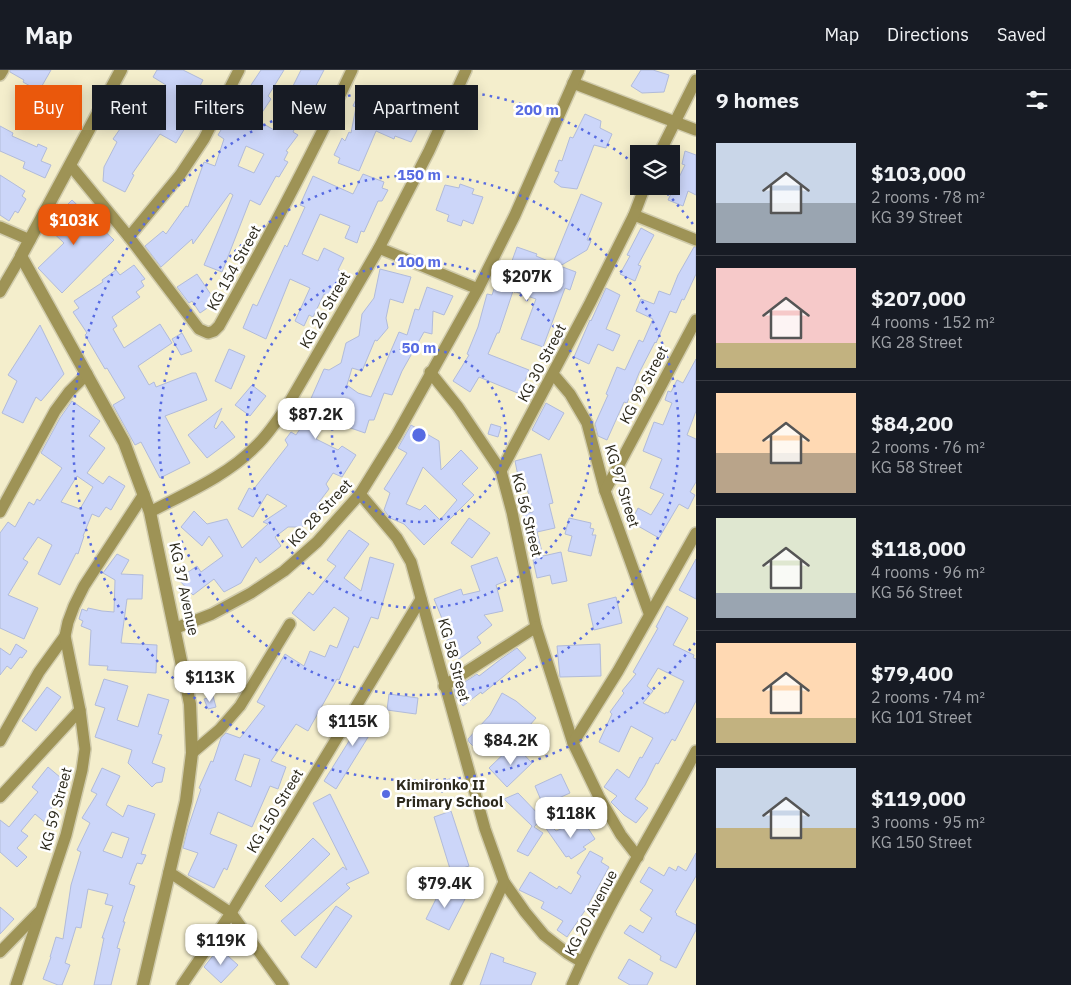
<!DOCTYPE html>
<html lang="en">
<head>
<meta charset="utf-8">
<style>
	body { margin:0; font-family:"IBM Plex Sans",sans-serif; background:#242831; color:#f1f3f6; height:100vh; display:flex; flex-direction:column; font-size:19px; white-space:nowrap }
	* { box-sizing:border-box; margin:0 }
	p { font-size:16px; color:#9ea1a6 }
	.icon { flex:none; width:28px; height:28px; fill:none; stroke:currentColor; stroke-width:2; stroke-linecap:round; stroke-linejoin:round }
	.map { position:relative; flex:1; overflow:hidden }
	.drawer { display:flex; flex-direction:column; background:#171b24; width:375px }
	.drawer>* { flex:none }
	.top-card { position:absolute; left:15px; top:15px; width:475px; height:45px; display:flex; gap:10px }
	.buttons { position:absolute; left:630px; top:75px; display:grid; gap:10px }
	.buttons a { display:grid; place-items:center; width:50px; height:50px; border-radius:0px; background:#171b24; box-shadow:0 2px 12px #0003; font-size:25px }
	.price { position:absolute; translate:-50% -42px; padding:0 11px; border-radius:10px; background:#fff; color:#222; font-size:16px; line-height:32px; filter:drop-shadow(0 1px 2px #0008) }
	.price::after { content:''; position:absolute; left:50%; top:30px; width:15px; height:11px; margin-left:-8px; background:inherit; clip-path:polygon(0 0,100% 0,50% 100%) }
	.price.current { background:#ea580c; color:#fff }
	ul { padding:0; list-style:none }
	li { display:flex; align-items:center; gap:15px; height:125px; padding:0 20px }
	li+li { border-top:1px solid #363941 }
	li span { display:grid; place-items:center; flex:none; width:140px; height:100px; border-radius:0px; color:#555 }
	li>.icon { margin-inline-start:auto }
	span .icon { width:60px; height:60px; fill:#fffc; stroke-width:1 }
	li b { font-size:21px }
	h2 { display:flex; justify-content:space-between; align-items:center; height:60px; padding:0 20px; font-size:21px }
	.pill { padding:0 18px; border-radius:0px; background:#171b24; box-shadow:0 2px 12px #0003; font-size:18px; line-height:45px }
	.pill.current { background:#ea580c; color:#fff }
	header { display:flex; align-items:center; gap:30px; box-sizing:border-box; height:70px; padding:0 25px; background:#171b24; border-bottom:1px solid #363941 }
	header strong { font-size:24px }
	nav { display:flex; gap:28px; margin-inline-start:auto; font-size:18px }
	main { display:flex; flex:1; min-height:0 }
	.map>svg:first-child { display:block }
	.building { fill:#ccd6f9; stroke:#b1bbda; fill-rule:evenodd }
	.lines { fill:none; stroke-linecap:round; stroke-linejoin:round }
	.minor-casing { stroke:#d0cbac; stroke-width:14 }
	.tertiary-casing { stroke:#d0cbac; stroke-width:15 }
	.minor { stroke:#9e9356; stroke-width:11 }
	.tertiary { stroke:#9e9356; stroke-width:12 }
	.ring { fill:none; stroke:#576be2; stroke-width:2.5; stroke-dasharray:2.5 5 }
	.poi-dot { fill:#576be2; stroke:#fff; stroke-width:2 }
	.labels { text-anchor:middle; stroke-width:5; stroke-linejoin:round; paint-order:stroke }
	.street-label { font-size:15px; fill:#2c291c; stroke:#fff }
	.poi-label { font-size:15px; font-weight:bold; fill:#2c291c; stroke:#fff; text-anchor:start }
	.centre { fill:#576be2; stroke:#fff; stroke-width:2.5 }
	.ring-label { font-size:15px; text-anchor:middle; font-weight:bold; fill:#576be2; stroke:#fff; stroke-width:5; stroke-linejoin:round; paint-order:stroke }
</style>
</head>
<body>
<header>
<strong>Map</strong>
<nav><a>Map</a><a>Directions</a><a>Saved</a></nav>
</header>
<main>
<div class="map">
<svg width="696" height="915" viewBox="0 0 696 915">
	<rect width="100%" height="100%" fill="#f4eecc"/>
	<!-- building -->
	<g class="building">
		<polygon points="10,0 51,0 39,21 23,12 24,10 10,2"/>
		<polygon points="157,0 183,0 203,10 189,38 179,54 185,58 176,73 160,64 132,104 134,105 125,122 103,111 104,97 117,72 113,69 134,39 128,34 134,26 147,35 150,31 157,36 166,15 153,7"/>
		<path d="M261 0H284L268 26 271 29 257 50 274 60 283 36 301 0H324L312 23H315L310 31H307L293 62 298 65 286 81 288 82 284 90 288 92 279 107 276 106 260 135 250 130 222 202 204 195 233 125 230 123 193 174 192 169 161 197 145 176 163 161 166 164 186 136 188 137 204 92 215 96 224 69 218 65 234 38 233 37 239 29 241 30ZM246 76 264 84 254 103 238 96Z"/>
		<polygon points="641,0 653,0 669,5 664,22 642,23 631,16"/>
		<polygon points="360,20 366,24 367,21 399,33 403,20 414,25 412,28 429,36 411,72 395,66 394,69 376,61 359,101 338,93 340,88 334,85 342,68 345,71 349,62 351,63 356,37 353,36"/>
		<polygon points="585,44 601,51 600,58 612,64 606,78 594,75 577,119 561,117 554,112 559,102 555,101 559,90 562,91 570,67 573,68"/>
		<polygon points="0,56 13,63 12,66 37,77 38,74 47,78 41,91 51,95 45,108 23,98 25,92 0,81"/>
		<polygon points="685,81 696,85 696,125 688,121 683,136 668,130 685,95 682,94"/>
		<polygon points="363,104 384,112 382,118 388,120 382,131 378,131 364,162 361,161 357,173 345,168 350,156 320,144 302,184 318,191 324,178 344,188 338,200 341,201 330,227 324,224 313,247 309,245 304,256 295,251 310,218 290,209 266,269 243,258 253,234 257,236 285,175 287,177 305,137 300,135 313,106 353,124"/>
		<polygon points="0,105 25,121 22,126 26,129 18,143 15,141 9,151 0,145"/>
		<polygon points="460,114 474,119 472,124 483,127 473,154 463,150 461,156 447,151 449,145 436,140 445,115 459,118"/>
		<polygon points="581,124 602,133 587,170 591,171 587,180 560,196 576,202 570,220 565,218 543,277 521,269 536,229 513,221 499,263 497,263 488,284 529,300 520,324 479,307 470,322 453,311 469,285 467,284 478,257 487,224 492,225 501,199 508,202 517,177 537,184 536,186 553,193"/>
		<polygon points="72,130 114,170 62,223 38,198 64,173 46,156"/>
		<polygon points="641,158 654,165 638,195 641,196 635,211 620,204 630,186 627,185"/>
		<polygon points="694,177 696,177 696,204 684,230 682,229 676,243 670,241 656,273 655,272 639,303 627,333 624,332 607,370 598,366 595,354 608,325 606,324 617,297 625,300 639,270 643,272 653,249 636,241 641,229 654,234 659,221 670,225 678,205"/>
		<polygon points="134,195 145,209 141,211 144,216 136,222 140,227 112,247 117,256 113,259 124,278 160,254 172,273 138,296 149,315 154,312 156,317 192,303 196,303 207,330 165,346 190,393 160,408 141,372 135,375 113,335 125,328 107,298 105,299 85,265 87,263 73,242 79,238 74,231 103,212 102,210 116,200 120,205"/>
		<polygon points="380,199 411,207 403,233 390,229 386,248 388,258 377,271 375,270 362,301 352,298 347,315 358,323 371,327 399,262 407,265 415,239 419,240 427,217 453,226 444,245 433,241 432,264 424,262 402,301 392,325 384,323 374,350 369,350 365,363 345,356 351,340 335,332 316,369 338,380 342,376 356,385 342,407 333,403 326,414 329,419 316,436 320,439 302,457 288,457 275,467 281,476 260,493 256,487 241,513 224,522 214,509 193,525 178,509 197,496 201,502 223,486 209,466 202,476 181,457 194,441 207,454 227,449 242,478 268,454 263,452 287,436 267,424 253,447 238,439 249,418 253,420 288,375 285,370 291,362 296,365 302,356 308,343 305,342 324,299 329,300 341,293 346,273 359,266 362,244 374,228"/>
		<polygon points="197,204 216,232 200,243 192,231 189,233 177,217"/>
		<polygon points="606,218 620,225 606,259 620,265 613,281 598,274 589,294 574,287 590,250 591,251"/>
		<polygon points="40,255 64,304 41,331 36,327 23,353 2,343 17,311 8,305"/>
		<polygon points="182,263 192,281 181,285 172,269"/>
		<polygon points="229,279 245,286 231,319 215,311"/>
		<polygon points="696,289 696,341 687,365 696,369 696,412 690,422 695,425 688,439 679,434 659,468 631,452 638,438 651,445 664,424 650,418 662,389 643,381 654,352 663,355 672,333 665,330 668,321 671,322 677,310 683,313"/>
		<polygon points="252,315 266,326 250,346 235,335"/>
		<path d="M72 331 100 351 89 366 105 378 87 403 103 414 109 406 125 416 111 440 106 437 99 447 92 444 83 466H84L78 484 76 483 60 515 38 504 52 475 38 467 23 489 28 492 8 525 38 538 24 569 0 558V463L8 452 15 457 29 432 34 435 37 429 40 431 62 398 41 383 60 348ZM77 406 93 417 80 439 61 432Z"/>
		<polygon points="546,333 564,343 549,370 532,360"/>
		<polygon points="222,338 214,357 216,359 222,351 235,367 207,388 188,365"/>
		<polygon points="491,354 501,357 498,367 488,364"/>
		<path d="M411 355 439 371 441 400 461 380 478 398 462 414 474 425 424 475 404 454 390 448 384 440 390 423 384 419 407 383 398 378ZM423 397 457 430 440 450 425 435 420 440 406 434Z"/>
		<polygon points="541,384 553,433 549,434 555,458 537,462 543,486 561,482 567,511 552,514 550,505 537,508 523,444 533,442 526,414 520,416 515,391"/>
		<polygon points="469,448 490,463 472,488 451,473"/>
		<polygon points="569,448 591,453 590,458 594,459 592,465 596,465 591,486 568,481 572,466 565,464"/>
		<path d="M349 460 369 474 344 508 361 521 370 487 394 494 378 549 371 547 358 578 354 576 339 610 337 609 308 661 296 654 271 691 286 697 278 719 270 716 252 757 218 742 210 764 237 775 227 800 224 798 214 818 188 805 198 783 183 778 188 758 201 719 199 718 211 691 213 692 221 668 226 663 240 668 265 636 257 632 285 584 304 596 310 581 325 587 330 575 337 578 349 548 334 537 314 561 292 543 309 522 313 525 336 496 327 490ZM244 684 260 689 251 717 235 710Z"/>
		<polygon points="117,484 129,490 121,504 143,505 142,529 127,529 121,573 157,575 156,603 107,600 108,596 89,595 91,560 81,556 83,551 79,549 82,539 87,541 88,538 102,541 114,542 115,510 103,503"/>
		<polygon points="497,487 506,511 496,515 503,541 484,545 492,555 477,567 481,573 459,589 446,571 450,568 434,529 461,519 463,525 480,521 471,496"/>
		<polygon points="696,489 696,529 679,520"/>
		<polygon points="616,527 622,553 594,560 588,534"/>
		<path d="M667 536 688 548 673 575 694 585 693 588 696 589V631L675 671 672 669 658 694 656 693 645 715 635 729 648 738 636 753 624 745 611 732 617 726 604 717 617 699 629 708 640 687 642 688 653 668 631 656 619 682 599 672 612 644 610 642 624 623 622 621 636 604 633 602 658 558 656 557ZM658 598 684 611 668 643 666 642 665 644 643 633 653 621 647 616Z"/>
		<polygon points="16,574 27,581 22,588 20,587 11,599 7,596 0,605 0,578 10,585"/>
		<polygon points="600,574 601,606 560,607 557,576"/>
		<polygon points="517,578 526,588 482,624 481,622 463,636 456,627 454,619 477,604 479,606 501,589"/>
		<polygon points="104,609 128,616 117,650 138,657 148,624 169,630 158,664 162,665 152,693 165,698 162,712 156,713 152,717 128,693 132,680 95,667 105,638 95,635"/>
		<polygon points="47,617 61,627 36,661 22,651"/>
		<polygon points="502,623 516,631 536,648 517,670 504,658 480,683 469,672 468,669 490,645"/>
		<polygon points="389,624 418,628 416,644 387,640"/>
		<polygon points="213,626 216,637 208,639 204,629"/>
		<polygon points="371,636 383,643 336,719 324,711"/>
		<polygon points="514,674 532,693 507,717 489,698"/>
		<polygon points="48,697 67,713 57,724 61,727 51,738 54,741 51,745 53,747 47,754 35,744 21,761 28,766 17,778 27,787 17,797 0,782 0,750 9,757 38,722 32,717"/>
		<path d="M102 698 120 706 106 735 123 747 128 735 155 744 141 784 146 785 142 794 137 793 129 814 135 816 123 852H125L117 878 120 879 111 915H94L104 868H102L113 836 105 834 108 824 88 819 81 858 76 857 65 893 70 895 62 915H58L43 909 51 887H50L56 867 63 869 71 815 81 782 77 780 90 753 82 748 97 724 91 721ZM112 762 129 768 122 788 103 781Z"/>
		<polygon points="561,704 570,723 543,735 535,716"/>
		<polygon points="458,707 442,723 437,712"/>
		<polygon points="518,723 542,748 534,757 543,763 528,786 517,781 532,756 504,729"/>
		<polygon points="330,724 369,803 346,814 350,818 295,866 281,851 343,797 347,800 313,733"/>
		<polygon points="451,741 469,796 451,802 434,747"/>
		<polygon points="549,754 556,761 571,755 575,760 586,755 595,769 583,777 586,779 571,789 569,786 566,787 545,757"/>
		<polygon points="313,768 330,784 281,832 265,816"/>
		<polygon points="590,781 603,788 601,792 609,797 586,839 567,867 557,860 563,851 541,838 544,832 519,820 530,802 557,819 559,816 571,824 581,806 577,803"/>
		<polygon points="696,783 696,806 675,842 677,844 676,845 696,855 696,860 676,898 660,890 661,886 624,863 630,855 643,863 652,848 640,840 653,820 640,812 649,797 664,806 669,797 676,801 678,796 686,801"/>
		<polygon points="442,817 465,829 449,860 426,849"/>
		<polygon points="336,836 352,846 316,898 301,887"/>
		<polygon points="0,837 14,849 0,864"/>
		<polygon points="219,878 238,895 221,913 204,897"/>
		<polygon points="491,883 504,888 503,892 536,903 531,915 480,915"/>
		<polygon points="629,889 653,903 647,915 630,915 618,908"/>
	</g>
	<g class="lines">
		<defs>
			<g id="minor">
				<polyline points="0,5 3,0"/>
				<polyline points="573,13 696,60"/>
				<polyline points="659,84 696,10"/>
				<path d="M70 95 129 167 199 259 208 263 214 261 219 256C266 172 311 87 352 0"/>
				<polyline points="634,145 696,170"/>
				<polyline points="0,157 30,170"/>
				<polyline points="129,167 180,105 204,69 239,0"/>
				<polyline points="379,178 478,219"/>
				<polyline points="0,222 21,186"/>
				<polyline points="430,302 458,337 501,401 512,442 536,557 573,673 599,727 621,765 638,787"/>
				<polyline points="553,304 570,324 587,353 605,421 649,543"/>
				<polyline points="501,401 590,233 634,145 645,116"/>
				<polyline points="605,421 696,250"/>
				<polyline points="360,424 397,468 411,492 485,759 504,812 525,842 544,865 567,883 582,892"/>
				<polyline points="0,442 55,341 69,322 87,304"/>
				<path d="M150 442C186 423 227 406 256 376 269 364 279 348 289 333L379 178 429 81 466 0"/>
				<polyline points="176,558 212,544 251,523 284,501 317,472 360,424 396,366 478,219 515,145 579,0"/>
				<polyline points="444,616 536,557"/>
				<polyline points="0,671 39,602 65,566"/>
				<polyline points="573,673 618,601 696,463"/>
				<polyline points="192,683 219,660 240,636 290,554"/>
				<polyline points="0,727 80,640"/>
				<polyline points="169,802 231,843 283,915"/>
				<polyline points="0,882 39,842"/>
				<polyline points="16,915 66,765 82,700 85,679 80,640 65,566 68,552 74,536 84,516 144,424"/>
				<polyline points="182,915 231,843 421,529"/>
				<polyline points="456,915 504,812"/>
				<path d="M572 915C607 834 655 759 696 681"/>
			</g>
			<polyline id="tertiary" points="121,0 21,186 124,372 150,442 190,634 192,683 186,731 143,915"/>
		</defs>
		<!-- minor casing -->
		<use href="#minor" class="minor-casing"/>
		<!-- tertiary casing -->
		<use href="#tertiary" class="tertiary-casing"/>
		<!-- minor -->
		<use href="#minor" class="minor"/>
		<!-- tertiary -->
		<use href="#tertiary" class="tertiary"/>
	</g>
	<!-- distance rings -->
	<g class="ring">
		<circle cx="419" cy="365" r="87"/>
		<circle cx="419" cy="365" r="173"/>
		<circle cx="419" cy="365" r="260"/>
		<path d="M695 573A346 346 0 1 1 637 96M662 118A346 346 0 0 1 695 157"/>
	</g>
	<!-- markers -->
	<circle class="poi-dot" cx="386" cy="724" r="5"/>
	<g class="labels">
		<!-- street labels -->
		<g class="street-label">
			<text transform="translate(234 198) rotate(-61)" y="5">KG 154 Street</text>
			<text transform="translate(325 240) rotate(-60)" y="5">KG 26 Street</text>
			<text transform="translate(542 293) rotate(-62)" y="5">KG 30 Street</text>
			<text transform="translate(644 315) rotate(-62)" y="5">KG 99 Street</text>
			<text transform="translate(622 416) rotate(73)" y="5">KG 97 Street</text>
			<text transform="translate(320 443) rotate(-47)" y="5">KG 28 Street</text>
			<text transform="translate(527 445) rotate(76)" y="5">KG 56 Street</text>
			<text transform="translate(184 519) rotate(78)" y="5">KG 37 Avenue</text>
			<text transform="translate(454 590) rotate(75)" y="5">KG 58 Street</text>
			<text transform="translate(56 739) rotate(-75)" y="5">KG 59 Street</text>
			<text transform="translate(275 741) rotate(-59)" y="5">KG 150 Street</text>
			<text transform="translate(591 843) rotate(-62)" y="5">KG 20 Avenue</text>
		</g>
		<!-- poi labels -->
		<g class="poi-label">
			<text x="396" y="720">Kimironko II<tspan x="396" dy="17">Primary School</tspan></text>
		</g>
	</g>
	<circle cx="419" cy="365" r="8" class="centre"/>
	<g class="ring-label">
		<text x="537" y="45">200 m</text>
		<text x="419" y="110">150 m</text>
		<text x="419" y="197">100 m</text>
		<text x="419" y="283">50 m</text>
	</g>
</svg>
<div class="buttons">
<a><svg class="icon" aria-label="layers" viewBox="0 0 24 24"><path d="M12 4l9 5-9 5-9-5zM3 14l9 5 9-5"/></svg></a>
</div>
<b class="price current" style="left:74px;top:176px">$103K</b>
<b class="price" style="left:527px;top:232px">$207K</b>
<b class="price" style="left:316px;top:370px">$87.2K</b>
<b class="price" style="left:210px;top:633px">$113K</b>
<b class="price" style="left:353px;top:677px">$115K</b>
<b class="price" style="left:511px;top:696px">$84.2K</b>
<b class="price" style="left:571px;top:769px">$118K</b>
<b class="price" style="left:445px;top:839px">$79.4K</b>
<b class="price" style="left:221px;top:896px">$119K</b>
<div class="top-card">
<a class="pill current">Buy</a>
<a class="pill">Rent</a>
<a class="pill">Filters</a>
<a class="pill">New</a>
<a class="pill">Apartment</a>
</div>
</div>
<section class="drawer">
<h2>9 homes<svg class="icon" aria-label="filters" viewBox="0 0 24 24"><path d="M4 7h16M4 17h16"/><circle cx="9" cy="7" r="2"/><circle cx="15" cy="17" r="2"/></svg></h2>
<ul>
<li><span style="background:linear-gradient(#c9d6e8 60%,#9aa5b1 0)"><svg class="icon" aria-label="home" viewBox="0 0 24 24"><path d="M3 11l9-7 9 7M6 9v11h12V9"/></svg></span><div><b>$103,000</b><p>2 rooms · 78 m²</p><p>KG 39 Street</p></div></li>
<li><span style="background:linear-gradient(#f6c9c9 75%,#c2b280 0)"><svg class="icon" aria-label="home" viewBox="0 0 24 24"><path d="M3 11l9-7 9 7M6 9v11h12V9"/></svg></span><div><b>$207,000</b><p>4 rooms · 152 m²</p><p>KG 28 Street</p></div></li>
<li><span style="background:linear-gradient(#ffd9b3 60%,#b9a48a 0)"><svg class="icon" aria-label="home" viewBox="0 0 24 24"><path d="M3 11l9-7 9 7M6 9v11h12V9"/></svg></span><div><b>$84,200</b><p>2 rooms · 76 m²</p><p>KG 58 Street</p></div></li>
<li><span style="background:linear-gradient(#dfe7d0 75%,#9aa5b1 0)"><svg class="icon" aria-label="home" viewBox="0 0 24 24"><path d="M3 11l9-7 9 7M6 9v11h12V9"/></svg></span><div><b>$118,000</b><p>4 rooms · 96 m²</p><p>KG 56 Street</p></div></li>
<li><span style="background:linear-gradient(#ffd9b3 75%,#c2b280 0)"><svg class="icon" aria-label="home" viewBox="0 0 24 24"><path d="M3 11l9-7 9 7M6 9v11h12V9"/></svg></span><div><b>$79,400</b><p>2 rooms · 74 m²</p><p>KG 101 Street</p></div></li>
<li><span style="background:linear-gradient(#c9d6e8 60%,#c2b280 0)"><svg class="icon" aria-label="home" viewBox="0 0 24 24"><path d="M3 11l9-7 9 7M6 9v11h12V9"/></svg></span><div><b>$119,000</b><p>3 rooms · 95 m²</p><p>KG 150 Street</p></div></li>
</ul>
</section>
</main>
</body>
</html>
